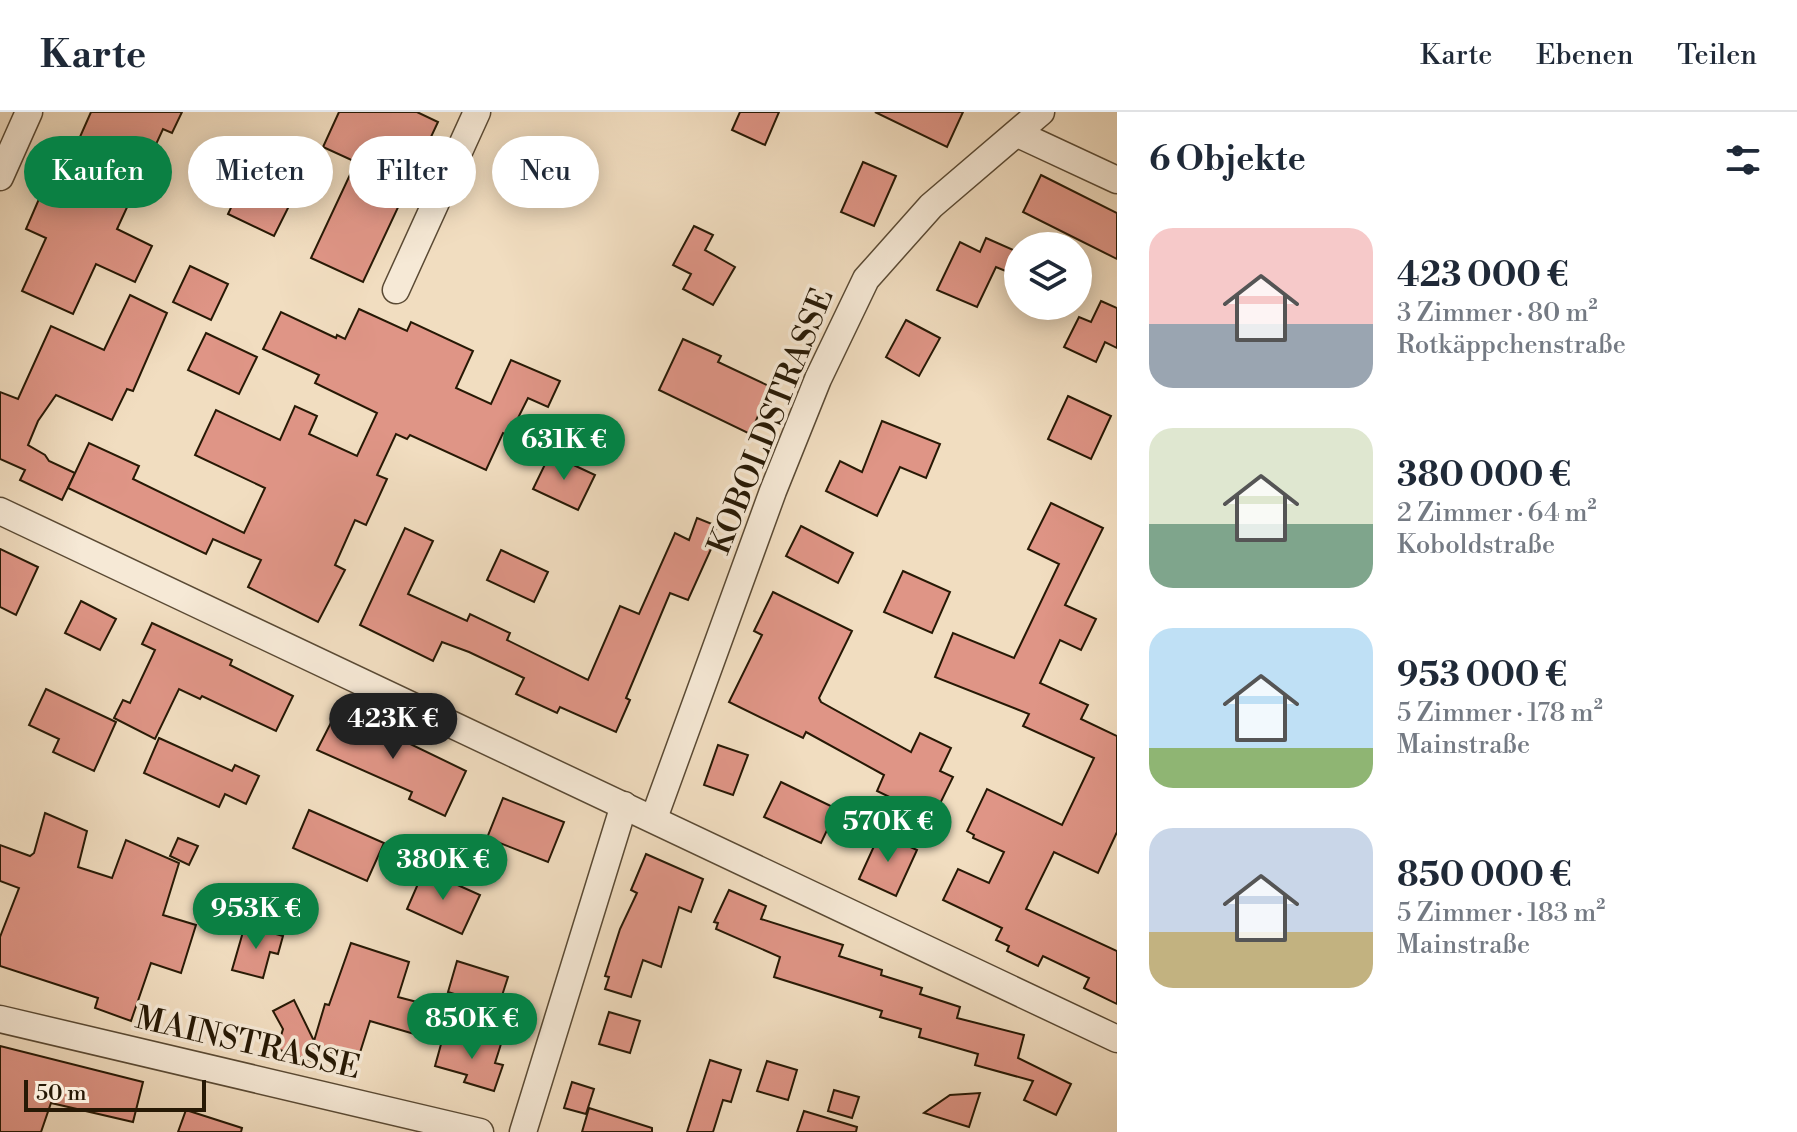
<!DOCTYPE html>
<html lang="de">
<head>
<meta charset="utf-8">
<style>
	body { margin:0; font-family:"Libre Bodoni",serif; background:#f6f6f7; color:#1f2937; height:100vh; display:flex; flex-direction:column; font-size:30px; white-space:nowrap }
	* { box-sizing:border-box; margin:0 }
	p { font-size:26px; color:#747a83 }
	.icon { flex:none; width:44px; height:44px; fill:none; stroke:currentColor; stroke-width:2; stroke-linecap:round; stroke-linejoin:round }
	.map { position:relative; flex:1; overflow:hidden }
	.side { display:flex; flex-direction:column; background:#fff; width:680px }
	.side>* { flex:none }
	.top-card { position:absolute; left:24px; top:24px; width:760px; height:72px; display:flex; gap:16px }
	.buttons { position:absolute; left:1004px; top:120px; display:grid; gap:16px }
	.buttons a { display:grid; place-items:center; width:88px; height:88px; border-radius:50%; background:#fff; box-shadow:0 4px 20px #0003; font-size:40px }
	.scale { position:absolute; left:24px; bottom:20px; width:182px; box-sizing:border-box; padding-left:8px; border:4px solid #271905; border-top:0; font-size:22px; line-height:28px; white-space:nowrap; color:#271905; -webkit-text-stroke:6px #f6e9d6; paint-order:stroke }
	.price { position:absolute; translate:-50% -68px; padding:0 18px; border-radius:28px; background:#0b8043; color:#fff; font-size:26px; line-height:52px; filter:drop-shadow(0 2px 4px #0008) }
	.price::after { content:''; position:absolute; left:50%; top:48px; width:24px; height:18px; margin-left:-12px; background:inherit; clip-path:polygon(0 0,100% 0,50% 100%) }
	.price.selected { background:#222; color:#fff }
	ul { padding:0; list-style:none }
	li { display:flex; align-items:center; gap:24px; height:200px; padding:0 32px }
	li span { display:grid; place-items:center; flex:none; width:224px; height:160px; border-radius:24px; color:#555 }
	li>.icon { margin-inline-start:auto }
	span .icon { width:96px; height:96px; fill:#fffc; stroke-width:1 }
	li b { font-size:34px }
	h2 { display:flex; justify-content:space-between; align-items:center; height:96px; padding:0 32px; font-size:34px }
	.pill { padding:0 28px; border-radius:36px; background:#fff; box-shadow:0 4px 20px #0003; font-size:28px; line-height:72px }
	.pill.selected { background:#0b8043; color:#fff }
	header { display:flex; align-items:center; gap:48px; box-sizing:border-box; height:112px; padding:0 40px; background:#fff; border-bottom:2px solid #e0e1e3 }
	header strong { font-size:38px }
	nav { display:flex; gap:44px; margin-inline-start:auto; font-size:28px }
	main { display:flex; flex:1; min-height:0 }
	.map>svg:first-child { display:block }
	.building { fill:#df9586; stroke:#271905; stroke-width:2 }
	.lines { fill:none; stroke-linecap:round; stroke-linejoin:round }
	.street-casing { stroke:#5a4a34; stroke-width:29 }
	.street { stroke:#f6e9d6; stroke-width:26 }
	.labels { text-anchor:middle; stroke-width:7; stroke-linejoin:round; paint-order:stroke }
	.street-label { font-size:32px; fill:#271905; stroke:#f6e9d6 }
</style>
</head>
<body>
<header>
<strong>Karte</strong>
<nav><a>Karte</a><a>Ebenen</a><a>Teilen</a></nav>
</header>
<main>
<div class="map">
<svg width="1117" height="1020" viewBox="0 0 1117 1020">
	<rect width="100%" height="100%" fill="#f1ddc0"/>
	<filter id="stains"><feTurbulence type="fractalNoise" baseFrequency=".0025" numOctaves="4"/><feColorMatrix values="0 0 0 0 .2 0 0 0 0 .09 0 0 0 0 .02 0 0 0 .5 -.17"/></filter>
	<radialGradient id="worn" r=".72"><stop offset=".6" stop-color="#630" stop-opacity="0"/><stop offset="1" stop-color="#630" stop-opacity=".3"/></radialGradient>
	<!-- building -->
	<g class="building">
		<polygon points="91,0 182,0 172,21 163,17 117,117 152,134 135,170 96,152 73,202 22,179 46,126 26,117 64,29 76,34"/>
		<polygon points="339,0 417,0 438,10 363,170 311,146 356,50 323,35"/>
		<polygon points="740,0 779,0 765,33 732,18"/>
		<polygon points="875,0 963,0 947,35"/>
		<polygon points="863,50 896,64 874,114 841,100"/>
		<polygon points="249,57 278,71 272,83 290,92 274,124 228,102"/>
		<polygon points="1041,63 1117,101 1117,147 1023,100"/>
		<polygon points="694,114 713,123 705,138 735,155 713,193 683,177 691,162 673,153"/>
		<polygon points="986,126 1018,140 1008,160 996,155 977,195 937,178 960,130 980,140"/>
		<polygon points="190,154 228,172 211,208 173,190"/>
		<polygon points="130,183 167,201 133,279 127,277 112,308 56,283 38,309 28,333 45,343 49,349 75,361 62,388 20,368 25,358 0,347 0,280 18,287 51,214 104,238"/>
		<polygon points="1101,189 1117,196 1117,236 1105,230 1096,250 1064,235 1079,205 1091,210"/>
		<polygon points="359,197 407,219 411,210 473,239 456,276 491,292 511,248 560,269 548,295 528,286 509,324 503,321 486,358 410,323 407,327 396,322 377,363 387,367 366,413 355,408 335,453 345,458 318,510 248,475 261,448 213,427 206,442 68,376 89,331 139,354 133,367 244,421 265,376 195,343 216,298 280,328 295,294 317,304 309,322 357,344 377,301 315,271 319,263 263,237 281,200 336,226 337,223 345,227"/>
		<polygon points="906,208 940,226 919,264 886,245"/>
		<polygon points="206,221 257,245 239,282 188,258"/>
		<polygon points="683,227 721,244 718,250 771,275 750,322 659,278"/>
		<polygon points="1068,284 1111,304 1091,347 1048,327"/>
		<polygon points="882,309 940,332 926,366 900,355 877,404 826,379 840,349 862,360"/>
		<polygon points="550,342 595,363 578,398 533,377"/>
		<polygon points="1051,391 1103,416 1065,493 1096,507 1081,538 1060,528 1040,571 1088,593 1081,607 1117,624 1117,720 1098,761 1054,740 1026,797 1117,839 1117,892 1084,876 1089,866 1043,844 1038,854 1007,839 1009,834 996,828 1002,816 943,788 958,757 989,771 1004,740 973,726 974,723 967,719 987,677 1062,713 1094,646 1023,614 1029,602 935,565 953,521 1014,546 1059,452 1028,437"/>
		<polygon points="697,406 717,414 711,437 688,488 670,481 626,586 630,588 616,620 560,595 557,601 516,582 524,566 469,540 442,530 433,549 360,513 405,416 433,429 408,482 467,509 470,502 510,521 507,528 588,568 620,494 639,502 675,421 689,428"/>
		<polygon points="801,414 853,441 838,471 786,444"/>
		<polygon points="0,437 38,455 16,503 0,495"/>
		<polygon points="501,438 548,460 534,490 487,468"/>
		<polygon points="903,459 950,480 932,521 884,500"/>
		<polygon points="773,480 852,519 819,586 821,590 911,640 920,621 951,636 940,659 953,665 933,706 877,679 884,663 806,620 803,626 729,590 762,523 754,519"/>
		<polygon points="81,489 116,507 100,538 65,521"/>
		<polygon points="152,511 232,548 230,553 293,584 276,619 202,584 200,587 179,577 155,627 114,606 123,588 130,591 155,538 142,532"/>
		<polygon points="46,577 116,610 94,659 53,640 59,627 29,613"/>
		<polygon points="338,597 466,659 445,704 409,687 412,680 317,638"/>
		<polygon points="159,626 232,659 235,653 259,664 246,692 225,682 219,695 144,661"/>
		<polygon points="718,633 748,643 733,683 704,673"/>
		<polygon points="781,670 837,697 821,731 764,705"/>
		<polygon points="503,686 564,710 548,750 487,726"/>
		<polygon points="309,698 384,731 367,769 293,736"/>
		<polygon points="45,701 87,719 78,755 112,766 126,728 179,751 163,803 196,813 181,861 151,851 131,909 95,896 98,886 0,854 0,825 19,776 0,769 0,733 30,744 34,741"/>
		<polygon points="880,721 917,738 896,784 859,767"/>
		<polygon points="178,726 198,734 189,753 170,744"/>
		<polygon points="646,742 703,767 691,800 679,795 661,855 643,848 631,885 605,877 609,865 605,864 620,817 637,781 631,778"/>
		<polygon points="424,758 480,783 462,822 407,797"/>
		<polygon points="729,778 766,794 761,807 843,833 839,844 882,858 881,863 922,876 920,882 960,895 957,906 1024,923 1018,946 1071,972 1056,1003 1024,988 1033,969 975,953 978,942 919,925 921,917 880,905 882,899 774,865 780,845 716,817 718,811 714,810"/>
		<polygon points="245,813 283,824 278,842 270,840 263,866 232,858"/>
		<polygon points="351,831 409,850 398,885 436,895 428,926 370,909 357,950 316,936 312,949 277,937 283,917 273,899 294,888 314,929 325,892 329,893"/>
		<polygon points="457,849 508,865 498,896 448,880"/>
		<polygon points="609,900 640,909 630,941 599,932"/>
		<polygon points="443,925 475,935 478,925 501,932 495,951 503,953 494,979 464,970 467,963 435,954"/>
		<polygon points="0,934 143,970 133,1010 51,991 41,1020 0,1020"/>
		<polygon points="710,948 741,958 731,990 723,988 713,1020 687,1020"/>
		<polygon points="767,949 797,958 788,988 757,979"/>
		<polygon points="572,970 594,977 586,1002 564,996"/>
		<polygon points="834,978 859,985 852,1006 828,999"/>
		<polygon points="980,981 969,1015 924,1001 950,983"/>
		<polygon points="589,996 652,1016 652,1020 582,1020"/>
		<polygon points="186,998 242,1016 241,1020 178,1020"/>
		<polygon points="804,999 857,1015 856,1020 797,1020"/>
	</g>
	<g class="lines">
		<defs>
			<g id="street">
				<polyline points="1018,22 1117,68"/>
				<polyline points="0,65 29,0"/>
				<polyline points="396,178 477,0"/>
				<polyline points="0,399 1117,927"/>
				<polyline points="654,706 773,379 818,267 866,167 931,94 1041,0"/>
				<polyline points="0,907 480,1020"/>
				<polyline points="523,1020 624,693"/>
			</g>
		</defs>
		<!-- street casing -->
		<use href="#street" class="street-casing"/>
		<!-- street -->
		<use href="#street" class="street"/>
	</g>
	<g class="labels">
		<!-- street labels -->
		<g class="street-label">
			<text transform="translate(770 309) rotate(-68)" y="11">KOBOLDSTRASSE</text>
			<text transform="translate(248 930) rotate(13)" y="11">MAINSTRASSE</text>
		</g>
	</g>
	<rect width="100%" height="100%" filter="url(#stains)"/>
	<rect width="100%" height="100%" fill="url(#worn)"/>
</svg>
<div class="buttons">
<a><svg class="icon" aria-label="layers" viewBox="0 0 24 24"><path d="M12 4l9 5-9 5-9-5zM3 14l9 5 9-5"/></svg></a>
</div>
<div class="scale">50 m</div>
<b class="price" style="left:564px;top:370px">631K €</b>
<b class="price selected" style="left:393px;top:649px">423K €</b>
<b class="price" style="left:888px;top:752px">570K €</b>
<b class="price" style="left:443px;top:790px">380K €</b>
<b class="price" style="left:256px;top:839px">953K €</b>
<b class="price" style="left:472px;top:949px">850K €</b>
<div class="top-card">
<a class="pill selected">Kaufen</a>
<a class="pill">Mieten</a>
<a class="pill">Filter</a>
<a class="pill">Neu</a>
</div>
</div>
<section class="side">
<h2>6 Objekte<svg class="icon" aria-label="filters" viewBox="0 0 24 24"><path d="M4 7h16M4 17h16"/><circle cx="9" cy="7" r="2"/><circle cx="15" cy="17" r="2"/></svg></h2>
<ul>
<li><span style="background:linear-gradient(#f6c9c9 60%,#9aa5b1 0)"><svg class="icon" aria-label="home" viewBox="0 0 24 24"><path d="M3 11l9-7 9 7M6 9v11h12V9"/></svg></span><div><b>423 000 €</b><p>3 Zimmer · 80 m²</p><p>Rotkäppchenstraße</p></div></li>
<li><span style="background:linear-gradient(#dfe7d0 60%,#7fa58c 0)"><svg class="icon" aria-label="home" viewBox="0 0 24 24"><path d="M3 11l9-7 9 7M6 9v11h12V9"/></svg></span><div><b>380 000 €</b><p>2 Zimmer · 64 m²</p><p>Koboldstraße</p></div></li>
<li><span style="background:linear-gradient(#bfe0f5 75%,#8fb573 0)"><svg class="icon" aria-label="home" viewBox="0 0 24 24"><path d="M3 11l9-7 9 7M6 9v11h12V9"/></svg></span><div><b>953 000 €</b><p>5 Zimmer · 178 m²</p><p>Mainstraße</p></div></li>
<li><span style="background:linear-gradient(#c9d6e8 65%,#c2b280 0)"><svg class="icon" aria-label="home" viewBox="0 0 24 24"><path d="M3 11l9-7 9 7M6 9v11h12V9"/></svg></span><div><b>850 000 €</b><p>5 Zimmer · 183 m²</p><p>Mainstraße</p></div></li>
</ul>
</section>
</main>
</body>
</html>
